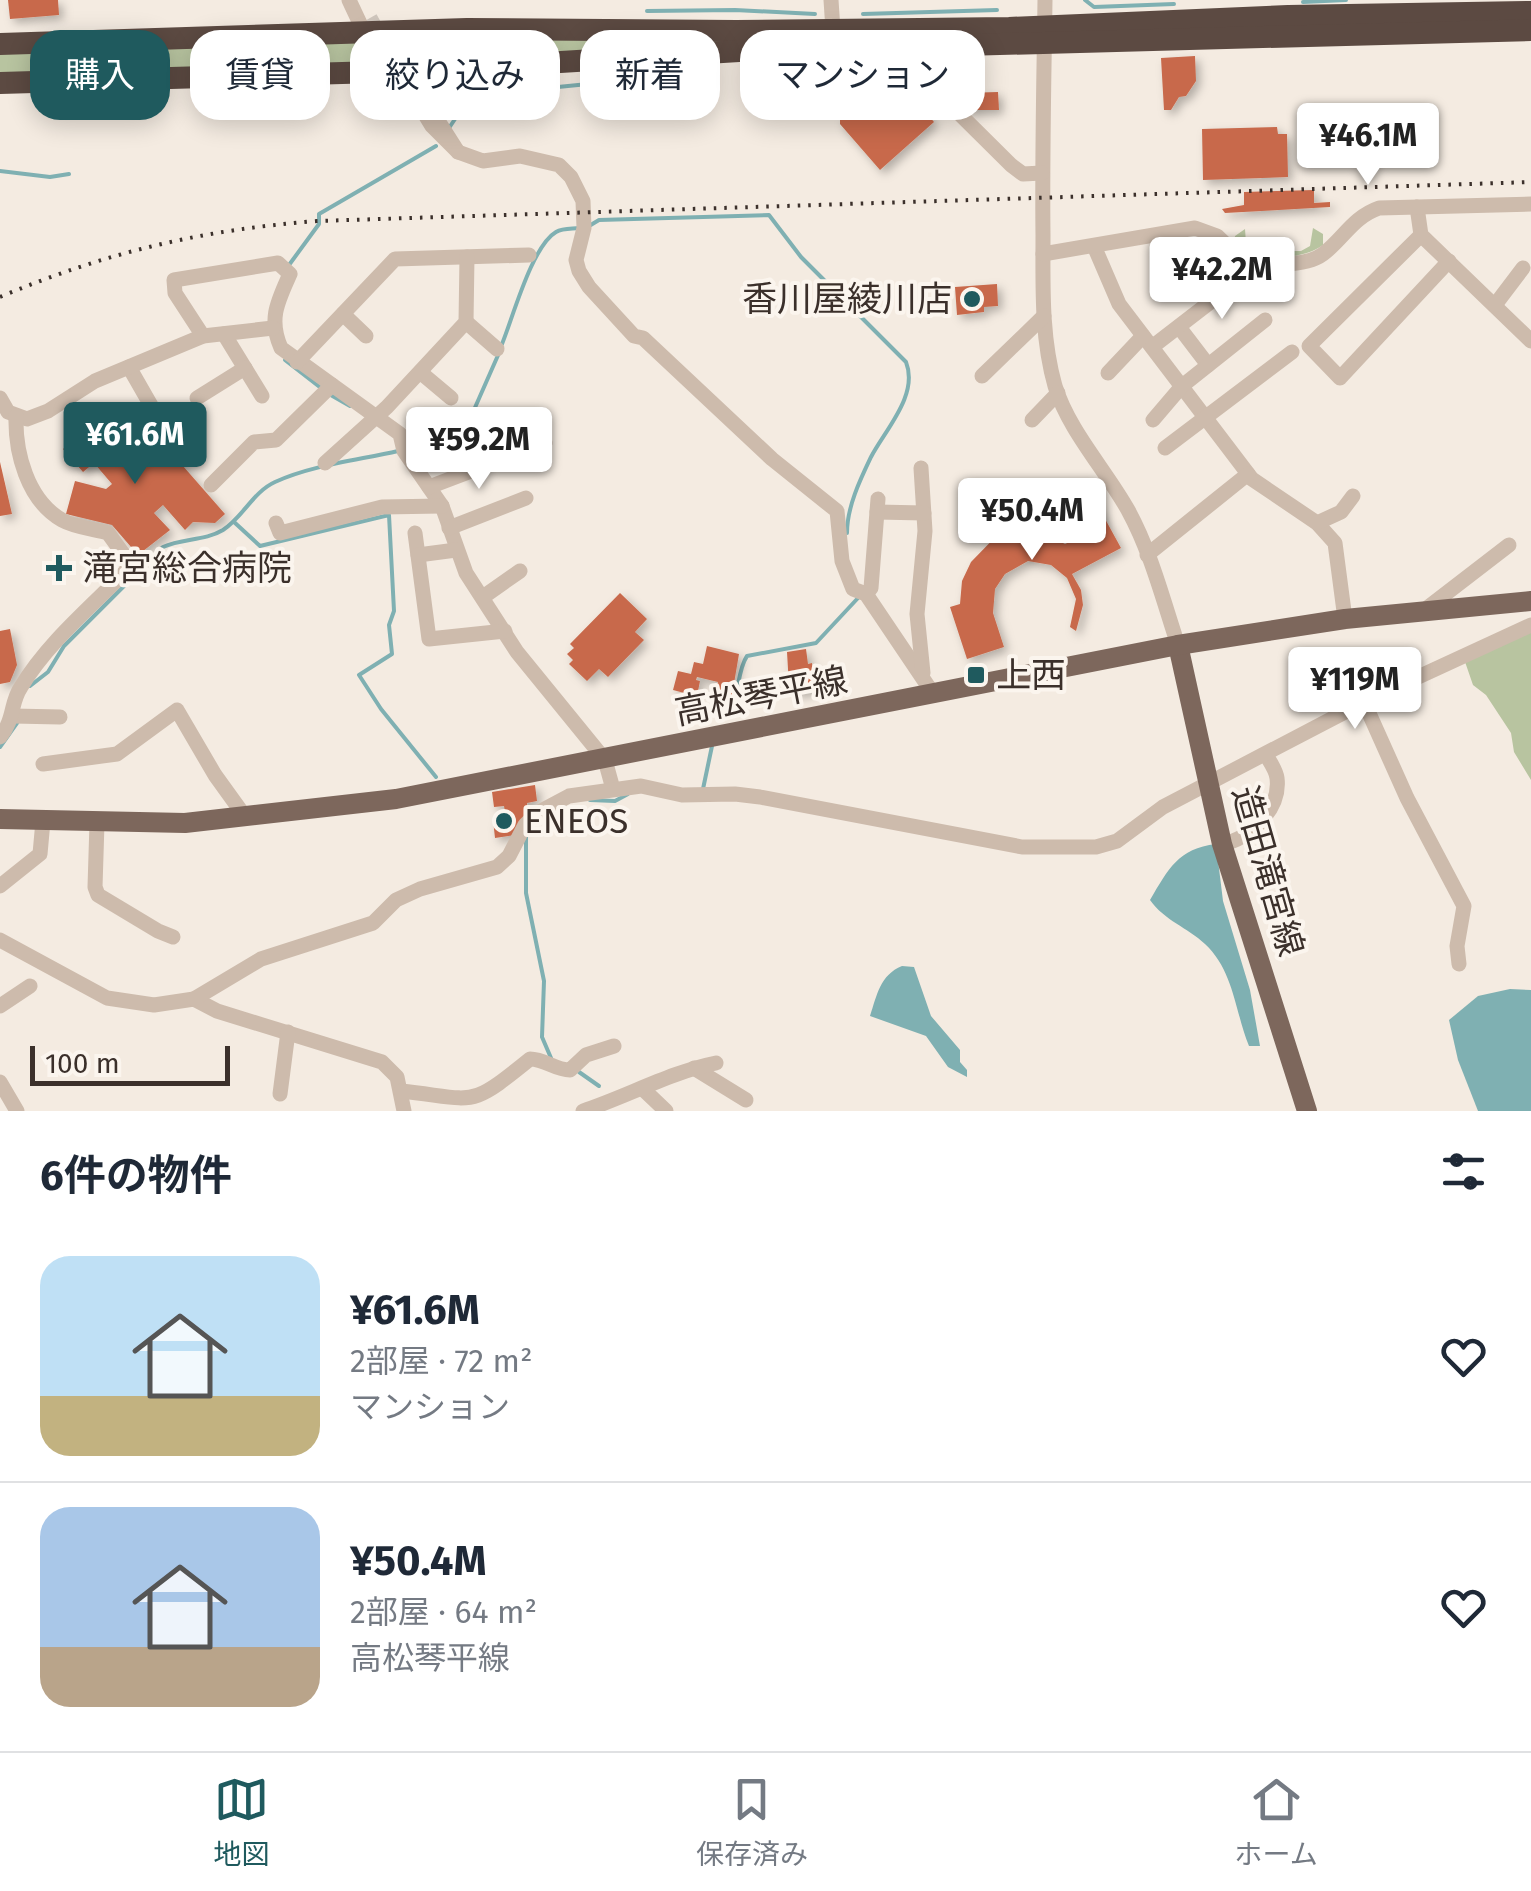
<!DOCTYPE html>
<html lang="ja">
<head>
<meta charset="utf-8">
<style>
	body { margin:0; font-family:"Fira Sans","Noto Sans JP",sans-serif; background:#f6f6f7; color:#1f2937; height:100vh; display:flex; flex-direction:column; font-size:38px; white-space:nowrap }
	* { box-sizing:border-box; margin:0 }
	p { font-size:32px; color:#747a83 }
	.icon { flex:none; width:55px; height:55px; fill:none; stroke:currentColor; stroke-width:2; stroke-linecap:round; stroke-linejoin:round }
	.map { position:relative; height:1111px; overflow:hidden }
	.panel { display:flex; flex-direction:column; background:#fff; flex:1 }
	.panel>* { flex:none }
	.top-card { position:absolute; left:30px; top:30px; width:1000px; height:90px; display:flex; gap:20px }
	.scale { position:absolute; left:30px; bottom:25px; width:200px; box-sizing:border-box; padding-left:10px; border:5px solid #3b302b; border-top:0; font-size:28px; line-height:35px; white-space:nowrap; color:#3b302b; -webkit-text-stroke:8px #fbf5ee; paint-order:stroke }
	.price { position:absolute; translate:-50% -85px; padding:0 22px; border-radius:10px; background:#fff; color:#222; font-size:32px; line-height:65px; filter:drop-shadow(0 2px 5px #0008) }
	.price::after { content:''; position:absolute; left:50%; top:60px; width:30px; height:22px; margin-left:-15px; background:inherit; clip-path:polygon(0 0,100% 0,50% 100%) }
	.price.active { background:#1f5a5e; color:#fff }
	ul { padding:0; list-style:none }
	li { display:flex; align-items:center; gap:30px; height:250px; padding:0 40px }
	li+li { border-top:2px solid #e0e1e3 }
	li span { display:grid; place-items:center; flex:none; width:280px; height:200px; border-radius:30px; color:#555 }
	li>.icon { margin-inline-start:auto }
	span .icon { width:120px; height:120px; fill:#fffc; stroke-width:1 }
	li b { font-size:42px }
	h2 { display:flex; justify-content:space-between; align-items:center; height:120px; padding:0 40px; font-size:42px }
	.pill { padding:0 35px; border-radius:30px; background:#fff; box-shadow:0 5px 25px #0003; font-size:35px; line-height:90px }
	.pill.active { background:#1f5a5e; color:#fff }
	.dock { display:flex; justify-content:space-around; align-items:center; height:140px; border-top:2px solid #e0e1e3; background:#fff; font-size:28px; color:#747a83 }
	.dock a { display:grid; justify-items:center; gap:5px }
	.dock .active { color:#1f5a5e }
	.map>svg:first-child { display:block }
	.green { fill:#b8c4a0 }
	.water { fill:#7fb0b2 }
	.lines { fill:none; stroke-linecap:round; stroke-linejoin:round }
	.stream { stroke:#7fb0b2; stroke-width:4 }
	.building { fill:#c8694b; fill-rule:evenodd; filter:url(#shadow) }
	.minor-tunnel { stroke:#cfc6bd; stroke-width:15; stroke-dasharray:15 8; stroke-linecap:butt }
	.minor { stroke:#cdbbac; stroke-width:15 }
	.major { stroke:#7d675c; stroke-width:20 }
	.highway { stroke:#5c4a42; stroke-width:22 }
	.rail { stroke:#3b302b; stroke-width:4; stroke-dasharray:2.5 8; stroke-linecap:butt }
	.poi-dot { fill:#1f5a5e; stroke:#fbf5ee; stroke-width:4 }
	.labels { text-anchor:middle; stroke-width:8; stroke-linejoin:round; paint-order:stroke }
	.poi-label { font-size:35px; fill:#3b302b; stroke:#fbf5ee; text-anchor:start }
	.street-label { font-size:35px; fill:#3b302b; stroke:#fbf5ee }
</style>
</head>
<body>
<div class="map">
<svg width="1531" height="1111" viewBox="0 0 1531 1111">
	<defs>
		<filter id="shadow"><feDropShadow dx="4.5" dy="4.5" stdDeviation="5" flood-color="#0004"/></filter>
	</defs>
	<rect width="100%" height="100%" fill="#f4ebe1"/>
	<!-- green -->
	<g class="green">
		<polygon points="422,38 874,39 424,64 0,77 0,52"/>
		<path d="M1313 228 1323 234V245C1301 261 1254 262 1234 244L1235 236 1245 229 1246 243 1252 251H1301L1310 246Z"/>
		<polygon points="1531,626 1531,780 1514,752 1511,733 1486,695 1473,685 1463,656"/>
	</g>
	<!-- water -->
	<g class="water">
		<path d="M1216 844 1223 901 1250 990 1260 1046H1249C1235 1012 1234 971 1205 944 1187 927 1165 921 1150 900 1169 868 1178 849 1216 844Z"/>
		<path d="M902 966 914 967 931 1016 960 1050V1062L967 1070V1077L948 1067 926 1036 870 1016C877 995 880 975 902 966Z"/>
		<polygon points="1510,989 1531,990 1531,1111 1478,1111 1458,1060 1449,1020 1478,996"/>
	</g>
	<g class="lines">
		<!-- stream -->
		<g class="stream">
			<polyline points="1085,0 1094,7 1174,4"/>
			<polyline points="1303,2 1346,0"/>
			<polyline points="647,11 735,10 815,14"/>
			<polyline points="863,14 997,10"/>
			<polyline points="449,128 475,89 558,87 708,72"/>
			<polyline points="0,171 50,177 69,174"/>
			<path d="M589 226 599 220 769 215 801 257 906 362C919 395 885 430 871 457 860 480 847 507 847 533"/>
			<polyline points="289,265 319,224 319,214 436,146"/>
			<path d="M502 344C513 317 532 246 556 232 563 228 572 229 579 228"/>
			<polyline points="285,360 321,388"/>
			<polyline points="329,394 350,406"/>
			<polyline points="407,449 448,441 466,428 499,353"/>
			<polyline points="234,522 260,546 389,515 394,611 389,625 392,654 359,675 381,709 436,777"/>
			<path d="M30 686 48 672 64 646 163 547C182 538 205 541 223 530 243 517 253 492 275 482 312 465 359 460 398 451"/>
			<path d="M732 708C739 691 738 669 747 656L816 643 858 598"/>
			<polyline points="0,747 17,723"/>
			<polyline points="703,789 712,746"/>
			<polyline points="590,800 615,801 628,794"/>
			<polyline points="526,837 526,893 544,981 542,1037 551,1058"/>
			<polyline points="579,1072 599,1086"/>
		</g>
	</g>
	<!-- building -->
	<g class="building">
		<polygon points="8,0 58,0 59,15 10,19"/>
		<polygon points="1195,56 1196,81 1186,96 1179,97 1171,110 1164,110 1161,58"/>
		<polygon points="901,69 930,102 923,109 934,122 880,170 840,124 840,117"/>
		<polygon points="998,92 999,110 964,110 964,93"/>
		<polygon points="1277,127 1278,134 1287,134 1288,177 1203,180 1202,129"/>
		<polygon points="1314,190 1314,203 1330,202 1330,207 1225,213 1222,209 1244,205 1244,192"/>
		<polygon points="997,284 998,306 984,307 984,312 957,315 955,287"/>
		<polygon points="102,416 116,432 126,424 142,451 136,456 140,461 162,442 225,514 215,523 193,522 185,530 163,505 154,513 170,530 138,555 112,525 66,514 75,481 106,489 112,484 94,463 83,472 63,449"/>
		<polygon points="0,462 12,514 0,516"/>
		<path d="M1087 486 1121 548 1072 574 1081 590 1083 605 1076 631 1070 627 1076 599 1067 578 1051 565 1028 561 1005 574 995 589 993 613 1004 647 967 659 950 607 960 604 962 581 971 562 1008 524 1018 522ZM1072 527 1078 531V538L1065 544 1059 541V534Z"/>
		<polygon points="620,593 647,619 635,632 644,640 608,677 599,669 587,681 569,664 573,660 567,654 574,648 570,644"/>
		<polygon points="10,629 17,665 10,682 0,684 0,631"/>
		<polygon points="707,646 739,654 730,707 720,704 723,693 715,691 718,682 697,677 696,680 700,681 698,691 694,690 692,695 673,690 678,671 691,674 694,662 703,664"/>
		<polygon points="806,649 808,664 812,663 814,690 795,694 793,685 789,686 787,652"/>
		<polygon points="535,785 537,801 527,803 528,815 515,835 495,838 493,820 506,818 504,806 494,807 492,792"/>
	</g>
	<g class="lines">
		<!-- minor-tunnel -->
		<polyline class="minor-tunnel" points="370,18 410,90"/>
		<!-- minor -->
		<g class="minor">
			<polyline points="349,0 364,32"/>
			<polyline points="831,0 833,30"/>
			<path d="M1045 0C1044 78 1042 157 1043 235 1043 285 1041 337 1055 386 1069 431 1105 469 1128 510 1151 552 1163 600 1178 645"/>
			<polyline points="893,48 1011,165 1023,174 1042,173"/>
			<polyline points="410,90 432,126 458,152 416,86 413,71"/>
			<polyline points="458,152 483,161 520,156 559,165 571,177 583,201 584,228 576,260 579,271 589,287 634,336 643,338 772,459 837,511 842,561 853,589 866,594 934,695"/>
			<polyline points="1417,207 1421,235 1531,341"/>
			<polyline points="1421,235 1309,346 1340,378 1449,261"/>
			<polyline points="1094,246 1119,304 1252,479 1317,523 1335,543 1345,619"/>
			<path d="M1043 254 1195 228 1217 236 1243 261C1264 265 1304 268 1323 254 1343 239 1353 217 1379 208L1531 204"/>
			<polyline points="1495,305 1523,268"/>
			<polyline points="343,314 366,336"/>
			<polyline points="466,322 497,349"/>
			<polyline points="1179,327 1208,365"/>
			<polyline points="224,334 262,396"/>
			<path d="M203 336 175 293 174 280 278 263 290 274C278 301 268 319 281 348L400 434 404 451 442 506 466 573 517 652 605 760 613 789"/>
			<polyline points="1152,347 1235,283 1243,261"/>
			<polyline points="297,362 395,259 529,255"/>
			<polyline points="129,367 172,442"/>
			<polyline points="420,372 451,398"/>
			<polyline points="1108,373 1143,336"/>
			<polyline points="982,376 1044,316"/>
			<polyline points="0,398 8,412 27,419 48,411 95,381 203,336 273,328"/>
			<polyline points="197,398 245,368"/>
			<polyline points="1032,420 1058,393"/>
			<polyline points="1153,420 1182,386 1265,320"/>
			<polyline points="1165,448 1292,352"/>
			<polyline points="325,463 387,407 466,322 467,257"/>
			<polyline points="921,468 925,531 917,614 923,673"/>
			<polyline points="211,485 254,442 276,440 332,385"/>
			<polyline points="429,487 545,443"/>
			<polyline points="877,512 924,513"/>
			<polyline points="276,523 280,533 382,507 442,506"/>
			<polyline points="1317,523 1341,512 1353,496"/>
			<polyline points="449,528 526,498"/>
			<polyline points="415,533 429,639 505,631"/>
			<polyline points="418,555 456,550"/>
			<polyline points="1147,555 1248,474"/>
			<polyline points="866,594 871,588 878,499"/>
			<polyline points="483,597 520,571"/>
			<polyline points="1422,612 1509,545"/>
			<polyline points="1364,702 1407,798 1464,906 1457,946 1459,964"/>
			<polyline points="13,716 60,717"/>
			<path d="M0 737C15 719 10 703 21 687 48 642 92 606 128 569L124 555 108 533C93 529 74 527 62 520 27 500 15 452 16 416"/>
			<polyline points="43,764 117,754 177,710 215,775 246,818"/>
			<polyline points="97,823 95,887 98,895 158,931 173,937"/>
			<path d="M1222 844C1250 839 1281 809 1277 778 1276 770 1270 762 1266 755"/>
			<polyline points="0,886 40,854 43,821"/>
			<polyline points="0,940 107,998 154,1005 194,999 217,1011 382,1062 397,1077 404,1111"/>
			<polyline points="194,999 261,959 373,923 396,900 420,889 497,867 509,856 525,825 537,813 569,796 641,786 682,795 735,794 760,797 1022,847 1096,847 1117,841 1163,807 1364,702 1531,625"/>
			<polyline points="0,1006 30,986"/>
			<polyline points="694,1068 746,1100"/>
			<polyline points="0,1082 17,1111"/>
			<polyline points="644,1090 666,1111"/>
			<path d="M401 1091C477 1099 467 1110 530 1059 545 1059 555 1070 570 1070L586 1055 614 1046"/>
			<polyline points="280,1094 288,1032"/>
			<path d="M583 1111C628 1096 671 1072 716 1063"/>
		</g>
		<!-- major -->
		<g class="major">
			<polyline points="1178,645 1222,844 1307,1111"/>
			<polyline points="0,819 185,823 396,799 1178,645 1345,619 1531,601"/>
		</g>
		<!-- highway -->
		<g class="highway">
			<polyline points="0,44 467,29 736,31 1009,28 1288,16 1531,12"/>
			<polyline points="0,83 413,71 739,51 1531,30"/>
		</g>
		<!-- rail -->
		<path class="rail" d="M0 297C107 252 201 230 317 221L1531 182"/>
	</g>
	<!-- markers -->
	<g class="poi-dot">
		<circle cx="972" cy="299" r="10"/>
		<path d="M54 553h10v10h10v10h-10v10h-10v-10h-10v-10h10z"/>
		<rect x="966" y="665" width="20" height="20" rx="5"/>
		<circle cx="504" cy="821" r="10"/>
	</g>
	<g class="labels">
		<!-- poi labels -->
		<g class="poi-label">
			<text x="952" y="311" text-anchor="end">香川屋綾川店</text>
			<text x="82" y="580">滝宮総合病院</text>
			<text x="996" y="687">上西</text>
			<text x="524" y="833">ENEOS</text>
		</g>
		<!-- street labels -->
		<g class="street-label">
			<text transform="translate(761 696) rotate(-11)" y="12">高松琴平線</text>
			<text transform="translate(1268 871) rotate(74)" y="12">造田滝宮線</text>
		</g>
	</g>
</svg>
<div class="scale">100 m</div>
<b class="price" style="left:1368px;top:188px">¥46.1M</b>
<b class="price" style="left:1222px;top:322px">¥42.2M</b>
<b class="price active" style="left:135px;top:487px">¥61.6M</b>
<b class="price" style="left:479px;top:492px">¥59.2M</b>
<b class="price" style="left:1032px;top:563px">¥50.4M</b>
<b class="price" style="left:1355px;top:732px">¥119M</b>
<div class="top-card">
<a class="pill active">購入</a>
<a class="pill">賃貸</a>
<a class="pill">絞り込み</a>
<a class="pill">新着</a>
<a class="pill">マンション</a>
</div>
</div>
<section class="panel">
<h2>6件の物件<svg class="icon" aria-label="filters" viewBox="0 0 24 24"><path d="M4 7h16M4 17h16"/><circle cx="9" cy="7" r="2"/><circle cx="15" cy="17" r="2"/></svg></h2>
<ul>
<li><span style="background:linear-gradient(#bfe0f5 70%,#c2b280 0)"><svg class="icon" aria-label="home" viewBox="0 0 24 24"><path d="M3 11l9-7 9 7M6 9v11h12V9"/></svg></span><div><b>¥61.6M</b><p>2部屋 · 72 m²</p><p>マンション</p></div><svg class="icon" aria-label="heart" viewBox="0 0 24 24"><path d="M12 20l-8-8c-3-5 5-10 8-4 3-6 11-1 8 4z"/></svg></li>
<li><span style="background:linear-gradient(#a9c7e8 70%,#b9a48a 0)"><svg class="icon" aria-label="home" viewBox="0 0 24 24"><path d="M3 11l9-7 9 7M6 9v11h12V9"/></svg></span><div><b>¥50.4M</b><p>2部屋 · 64 m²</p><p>高松琴平線</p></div><svg class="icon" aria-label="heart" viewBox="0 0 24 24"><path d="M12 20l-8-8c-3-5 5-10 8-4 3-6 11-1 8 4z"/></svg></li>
</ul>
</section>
<nav class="dock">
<a class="active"><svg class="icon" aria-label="map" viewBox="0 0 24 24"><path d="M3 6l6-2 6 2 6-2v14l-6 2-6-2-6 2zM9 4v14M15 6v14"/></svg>地図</a>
<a><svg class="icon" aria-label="saved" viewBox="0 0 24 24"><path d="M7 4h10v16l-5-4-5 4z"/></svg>保存済み</a>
<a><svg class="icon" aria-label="home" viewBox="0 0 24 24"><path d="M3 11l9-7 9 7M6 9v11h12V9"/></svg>ホーム</a>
</nav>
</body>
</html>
